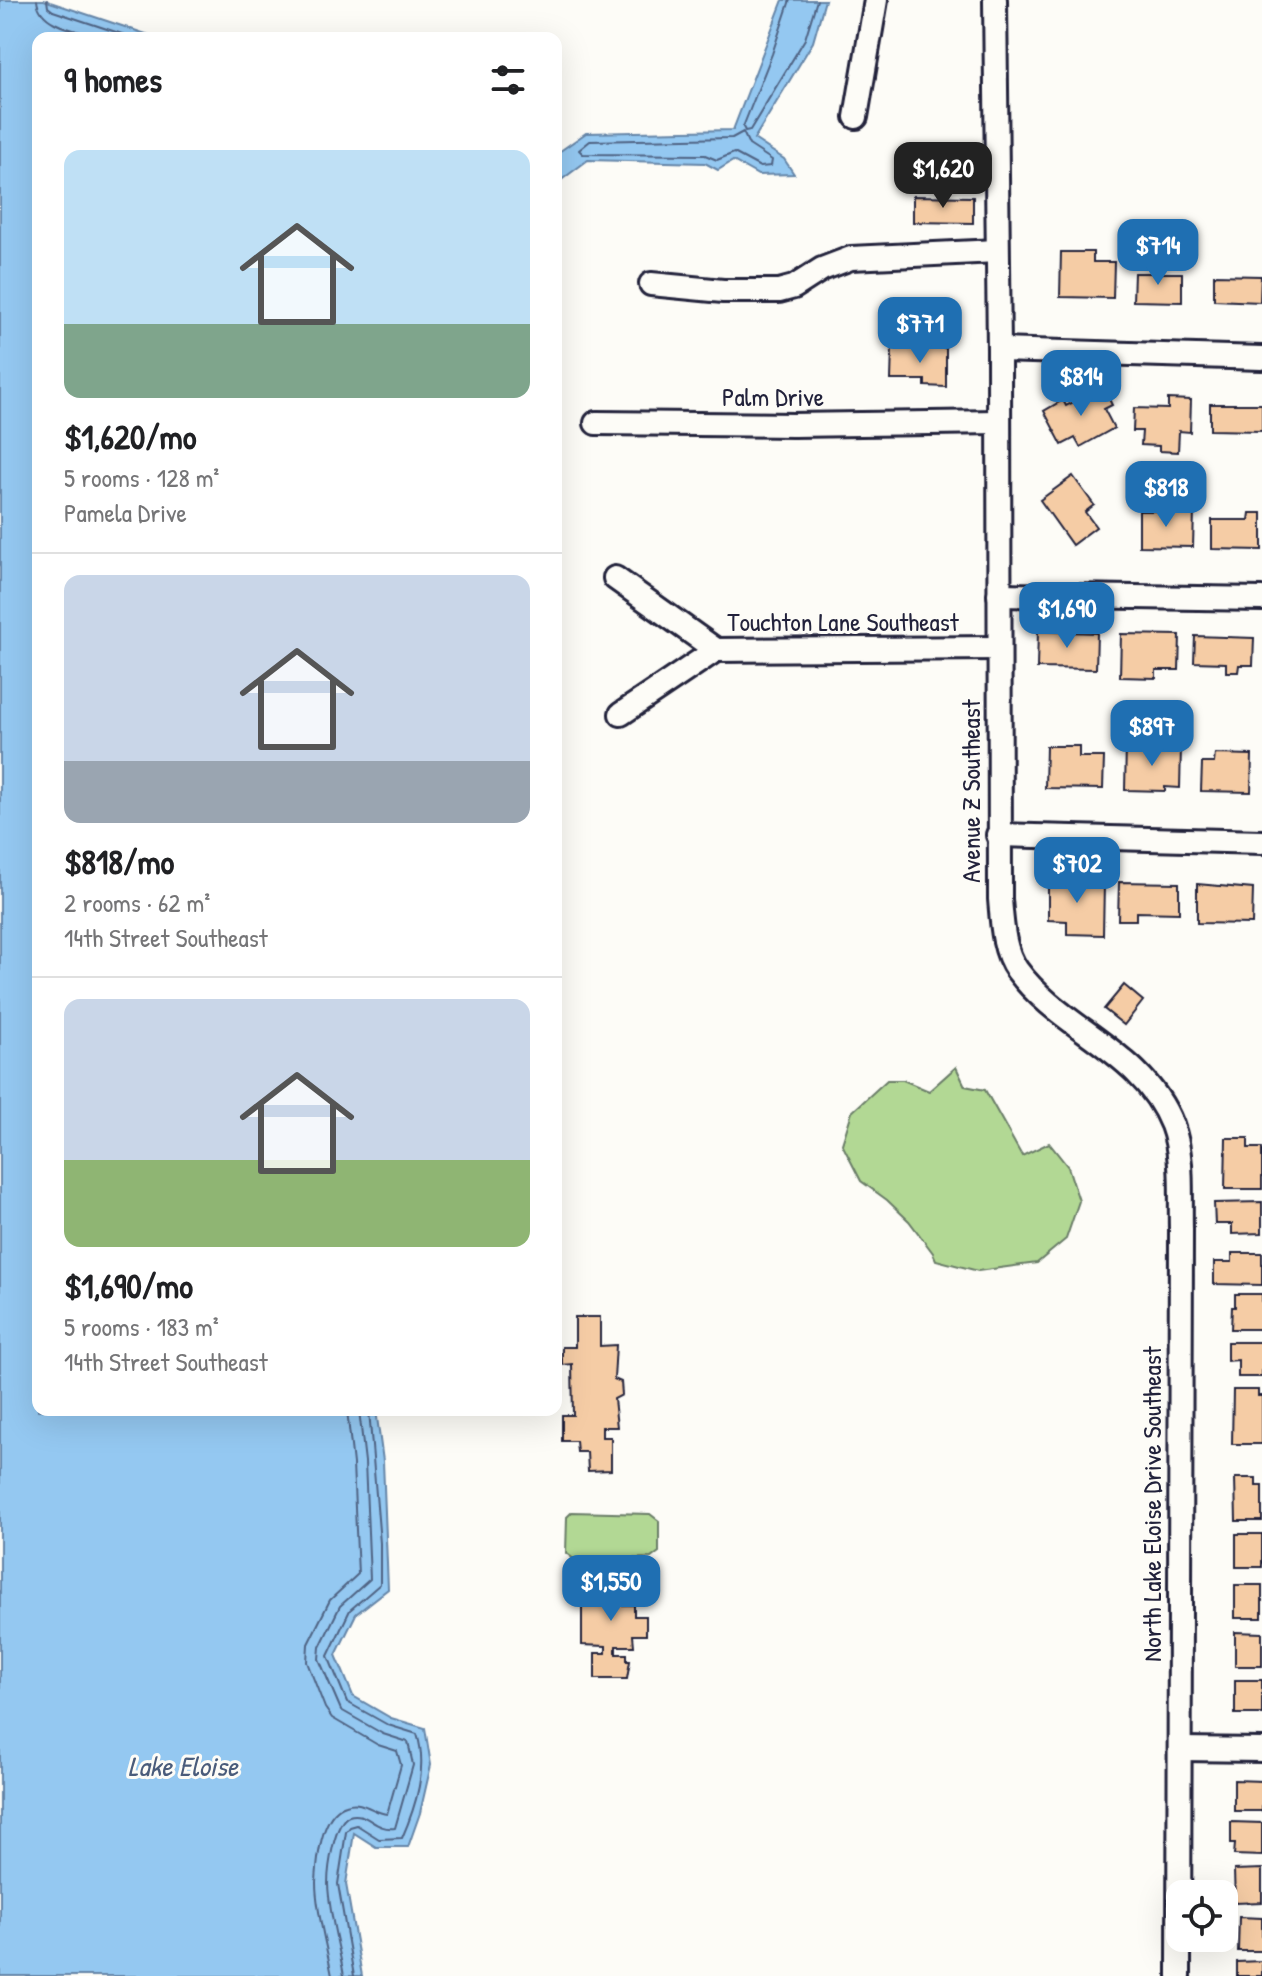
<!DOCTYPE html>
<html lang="en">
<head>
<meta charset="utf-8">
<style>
	body { margin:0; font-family:"Patrick Hand",sans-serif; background:#f2f2f2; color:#202124; height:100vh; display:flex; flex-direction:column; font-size:30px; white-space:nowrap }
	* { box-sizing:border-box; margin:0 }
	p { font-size:26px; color:#757577 }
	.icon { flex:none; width:44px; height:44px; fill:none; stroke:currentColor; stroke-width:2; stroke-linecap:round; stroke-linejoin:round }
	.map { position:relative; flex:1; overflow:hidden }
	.sheet { position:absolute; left:32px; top:32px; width:530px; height:1384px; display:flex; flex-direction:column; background:#fff; border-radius:16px; box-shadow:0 8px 32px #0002 }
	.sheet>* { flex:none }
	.tools { position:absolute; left:1166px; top:1880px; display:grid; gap:16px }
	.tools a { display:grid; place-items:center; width:72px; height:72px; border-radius:16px; background:#fff; box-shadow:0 8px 32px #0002; font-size:40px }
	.price { position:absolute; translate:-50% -68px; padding:0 18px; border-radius:16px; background:#1f6fb2; color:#fff; font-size:26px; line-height:52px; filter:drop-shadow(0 2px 4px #0008) }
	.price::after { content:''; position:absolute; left:50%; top:48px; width:24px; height:18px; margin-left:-12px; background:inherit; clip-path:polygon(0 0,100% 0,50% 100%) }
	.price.active { background:#222; color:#fff }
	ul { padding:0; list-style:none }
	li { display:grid; align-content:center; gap:16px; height:424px; padding:0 32px }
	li+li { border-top:2px solid #e0e0e0 }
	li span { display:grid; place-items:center; height:248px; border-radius:16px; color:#555 }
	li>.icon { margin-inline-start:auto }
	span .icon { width:144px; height:144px; fill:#fffc; stroke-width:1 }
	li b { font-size:34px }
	h2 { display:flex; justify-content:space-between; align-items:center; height:96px; padding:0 32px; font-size:34px }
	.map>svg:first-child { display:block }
	.green { fill:#b2d894; stroke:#6a7d68; stroke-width:2 }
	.water { fill:#94c8f1; stroke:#6686a8; stroke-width:2 }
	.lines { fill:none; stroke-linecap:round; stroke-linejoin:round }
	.shore { stroke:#506484; stroke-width:2 }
	.building { fill:#f5cca5; stroke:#22223b; stroke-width:2 }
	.minor-casing { stroke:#22223b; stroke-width:28 }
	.minor { stroke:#fdfcf7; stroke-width:22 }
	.labels { text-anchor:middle; stroke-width:6; stroke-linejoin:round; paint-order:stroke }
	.street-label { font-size:26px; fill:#22223b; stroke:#fdfcf7 }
	.water-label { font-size:28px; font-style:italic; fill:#4a5c7b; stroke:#fdfcf7 }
</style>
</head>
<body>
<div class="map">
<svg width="1262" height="1976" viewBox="0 0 1262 1976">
	<rect width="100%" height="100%" fill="#fdfcf7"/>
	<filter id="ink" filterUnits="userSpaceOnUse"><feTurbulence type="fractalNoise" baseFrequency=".0125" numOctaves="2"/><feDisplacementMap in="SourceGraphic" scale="16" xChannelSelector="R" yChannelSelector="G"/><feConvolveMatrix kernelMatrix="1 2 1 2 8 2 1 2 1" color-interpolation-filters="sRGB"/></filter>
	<g filter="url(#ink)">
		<!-- green -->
		<g class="green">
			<polygon points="956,1067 965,1086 985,1090 1022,1156 1049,1143 1068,1167 1079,1201 1066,1239 1037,1263 978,1271 936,1260 933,1253 909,1221 887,1200 861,1181 842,1144 852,1112 887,1080 903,1080 929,1091"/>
			<polygon points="572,1512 650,1514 659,1521 659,1552 651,1558 575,1560 566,1553 567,1517"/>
		</g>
		<!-- water -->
		<g class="water">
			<polygon points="0,0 44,0 158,38 38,38 38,1410 376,1410 383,1461 388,1589 356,1614 336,1655 353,1696 391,1718 425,1728 431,1765 420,1813 408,1847 376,1847 354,1833 346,1884 362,1976 0,1976"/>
			<polygon points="783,0 825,0 813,42 754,139 784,159 794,174 758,175 733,161 718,170 705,163 588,160 556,184 556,154 586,133 733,130"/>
		</g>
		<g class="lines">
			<!-- shore -->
			<g class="shore">
				<path d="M37 0C39 27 81 31 102 38"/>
				<polyline points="47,0 48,7 53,11 134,38"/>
				<polyline points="790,0 772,54 743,127 745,131 750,130 805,39 817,0"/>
				<polygon points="743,132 749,145 772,160 771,166 760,167 734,153 717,160 705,155 583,154 579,150 590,141 732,138"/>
				<path d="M332 1976C327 1948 316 1911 316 1883 317 1860 321 1813 346 1805 363 1799 373 1813 387 1814L401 1765 397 1751 378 1745 332 1718 325 1708 307 1662 308 1644 330 1600 358 1574 353 1464 347 1410"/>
				<path d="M344 1976C339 1946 329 1914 328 1884 328 1869 334 1822 349 1816 367 1810 374 1831 395 1828L413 1765 408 1742 383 1734 341 1710 319 1659 320 1647 340 1606 370 1579 365 1462 359 1410"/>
				<path d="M354 1976 338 1884 346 1832 350 1827 357 1825 379 1839 402 1838C416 1806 428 1768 417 1734L388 1725 347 1702 328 1656 350 1610 380 1584V1543L369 1410"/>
			</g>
		</g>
		<!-- building -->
		<g class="building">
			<polygon points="913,196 973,197 973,223 913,222"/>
			<polygon points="1061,252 1093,252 1093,262 1114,262 1113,298 1060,297"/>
			<polygon points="1134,273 1182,273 1182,302 1133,301"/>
			<polygon points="1214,275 1261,276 1260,302 1214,300"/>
			<polygon points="892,348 946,348 946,387 925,386 925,380 891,380"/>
			<polygon points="1103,387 1112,405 1104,409 1114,428 1080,447 1075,438 1062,445 1044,411 1063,400 1066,406"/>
			<polygon points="1168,399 1191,400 1190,432 1179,431 1178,452 1159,451 1159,446 1141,445 1142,431 1133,431 1134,408 1168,409"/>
			<polygon points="1210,404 1262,404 1262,431 1210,430"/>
			<polygon points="1073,476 1094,505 1085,512 1096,527 1072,545 1040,500"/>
			<polygon points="1139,511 1194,511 1193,547 1139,546"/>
			<polygon points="1250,513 1262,513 1262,550 1212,549 1212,520 1249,520"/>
			<polygon points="1038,631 1097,633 1096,669 1037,668"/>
			<polygon points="1121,634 1180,635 1179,670 1156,670 1156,678 1120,677"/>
			<polygon points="1195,636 1254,638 1253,665 1239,665 1238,672 1226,672 1226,663 1194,662"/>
			<polygon points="1126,745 1181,747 1180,788 1165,787 1165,791 1125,790"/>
			<polygon points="1046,746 1079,746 1079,757 1104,757 1103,789 1045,788"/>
			<polygon points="1215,754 1252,755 1251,792 1201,791 1202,763 1214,763"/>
			<polygon points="1048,878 1073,878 1073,882 1104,883 1103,935 1067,934 1067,921 1048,920"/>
			<polygon points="1119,882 1179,883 1179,913 1136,912 1136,920 1118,920"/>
			<polygon points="1197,884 1253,889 1252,924 1197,923"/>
			<polygon points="1124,985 1143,1001 1124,1025 1104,1009"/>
			<polygon points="1226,1138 1248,1138 1248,1148 1262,1148 1262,1189 1225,1189"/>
			<polygon points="1262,1202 1262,1233 1232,1234 1232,1224 1215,1224 1214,1203"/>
			<polygon points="1232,1253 1262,1253 1262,1285 1214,1284 1214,1262 1232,1262"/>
			<polygon points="1235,1294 1262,1294 1262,1329 1231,1329 1232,1307 1235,1307"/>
			<polygon points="575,1317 600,1317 600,1346 616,1345 614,1379 621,1382 622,1395 614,1399 617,1427 602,1427 602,1437 611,1437 611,1470 588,1471 587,1452 577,1452 576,1441 562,1441 562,1415 573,1415 572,1364 562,1365 562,1347 575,1347"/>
			<polygon points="1227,1342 1262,1342 1262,1377 1238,1377 1238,1360 1227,1361"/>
			<polygon points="1233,1390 1258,1390 1258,1396 1262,1396 1262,1444 1232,1444"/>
			<polygon points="1235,1478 1256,1478 1256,1486 1262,1486 1262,1521 1236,1521"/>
			<rect x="1236" y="1534" width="26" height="33"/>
			<polygon points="620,1572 620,1579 640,1580 640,1597 619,1598 619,1605 634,1605 634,1616 646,1616 646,1635 633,1635 634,1646 616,1646 616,1654 627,1654 627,1661 630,1661 627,1679 595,1679 595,1653 606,1653 606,1646 582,1645 582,1605 606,1605 606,1598 581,1597 581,1580 602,1579 602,1573"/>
			<rect x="1235" y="1585" width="27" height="33"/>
			<polygon points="1235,1632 1262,1633 1262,1666 1235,1666"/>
			<rect x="1235" y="1680" width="27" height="34"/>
			<polygon points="1234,1780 1262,1781 1262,1811 1234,1811"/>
			<polygon points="1231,1822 1262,1823 1262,1856 1234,1855 1235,1844 1231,1844"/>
			<polygon points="1262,1869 1262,1902 1235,1903 1234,1870"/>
			<polygon points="1239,1917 1262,1918 1262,1951 1238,1951"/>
			<polygon points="1262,1961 1262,1976 1237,1976 1237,1962"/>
		</g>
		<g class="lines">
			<defs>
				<g id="minor">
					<path d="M995 0 999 350 1000 899C1002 922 1003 951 1017 970 1061 1030 1143 1051 1172 1125 1184 1157 1180 1195 1181 1229L1179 1976"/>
					<polyline points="856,117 876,0"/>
					<polyline points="651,284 723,291 779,291 794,287 822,269 851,258 997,251"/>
					<polyline points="999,350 1262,358"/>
					<polyline points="596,423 793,425 998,422"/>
					<polyline points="615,578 716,650 999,648"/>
					<polyline points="999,595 1262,599"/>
					<polyline points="621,714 716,650"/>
					<polyline points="998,835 1262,842"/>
					<polyline points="1181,1749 1262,1750"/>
				</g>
			</defs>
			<!-- minor casing -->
			<use href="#minor" class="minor-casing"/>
			<!-- minor -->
			<use href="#minor" class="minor"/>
		</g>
	</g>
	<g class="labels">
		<!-- street labels -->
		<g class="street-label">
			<text x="773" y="406">Palm Drive</text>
			<text x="843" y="631">Touchton Lane Southeast</text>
			<text transform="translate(971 791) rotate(-90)" y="9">Avenue Z Southeast</text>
			<text transform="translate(1152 1504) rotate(-90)" y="9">North Lake Eloise Drive Southeast</text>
		</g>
		<!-- water labels -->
		<g class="water-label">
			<text x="183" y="1776">Lake Eloise</text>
		</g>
	</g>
</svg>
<div class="tools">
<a><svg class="icon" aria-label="locate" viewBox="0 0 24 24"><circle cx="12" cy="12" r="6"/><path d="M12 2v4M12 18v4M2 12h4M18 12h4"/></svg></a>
</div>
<b class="price active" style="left:943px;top:210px">$1,620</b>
<b class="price" style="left:1158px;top:287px">$714</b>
<b class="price" style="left:920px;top:365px">$771</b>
<b class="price" style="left:1081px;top:418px">$814</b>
<b class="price" style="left:1166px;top:529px">$818</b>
<b class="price" style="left:1067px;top:650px">$1,690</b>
<b class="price" style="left:1152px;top:768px">$897</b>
<b class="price" style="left:1077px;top:905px">$702</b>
<b class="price" style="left:611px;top:1623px">$1,550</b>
<section class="sheet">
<h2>9 homes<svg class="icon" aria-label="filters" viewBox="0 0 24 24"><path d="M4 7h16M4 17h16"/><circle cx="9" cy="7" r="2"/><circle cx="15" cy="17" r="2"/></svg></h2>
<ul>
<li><span style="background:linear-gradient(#bfe0f5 70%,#7fa58c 0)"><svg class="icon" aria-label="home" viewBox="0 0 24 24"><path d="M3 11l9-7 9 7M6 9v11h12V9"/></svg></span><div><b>$1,620/mo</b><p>5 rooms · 128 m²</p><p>Pamela Drive</p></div></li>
<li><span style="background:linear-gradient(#c9d6e8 75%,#9aa5b1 0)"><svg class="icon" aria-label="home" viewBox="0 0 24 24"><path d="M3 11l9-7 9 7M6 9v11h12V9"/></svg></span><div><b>$818/mo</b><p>2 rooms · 62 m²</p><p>14th Street Southeast</p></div></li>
<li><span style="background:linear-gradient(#c9d6e8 65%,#8fb573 0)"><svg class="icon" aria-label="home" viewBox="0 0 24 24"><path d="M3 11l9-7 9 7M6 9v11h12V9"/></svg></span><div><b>$1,690/mo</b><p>5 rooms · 183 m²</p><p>14th Street Southeast</p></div></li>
</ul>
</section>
</div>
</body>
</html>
